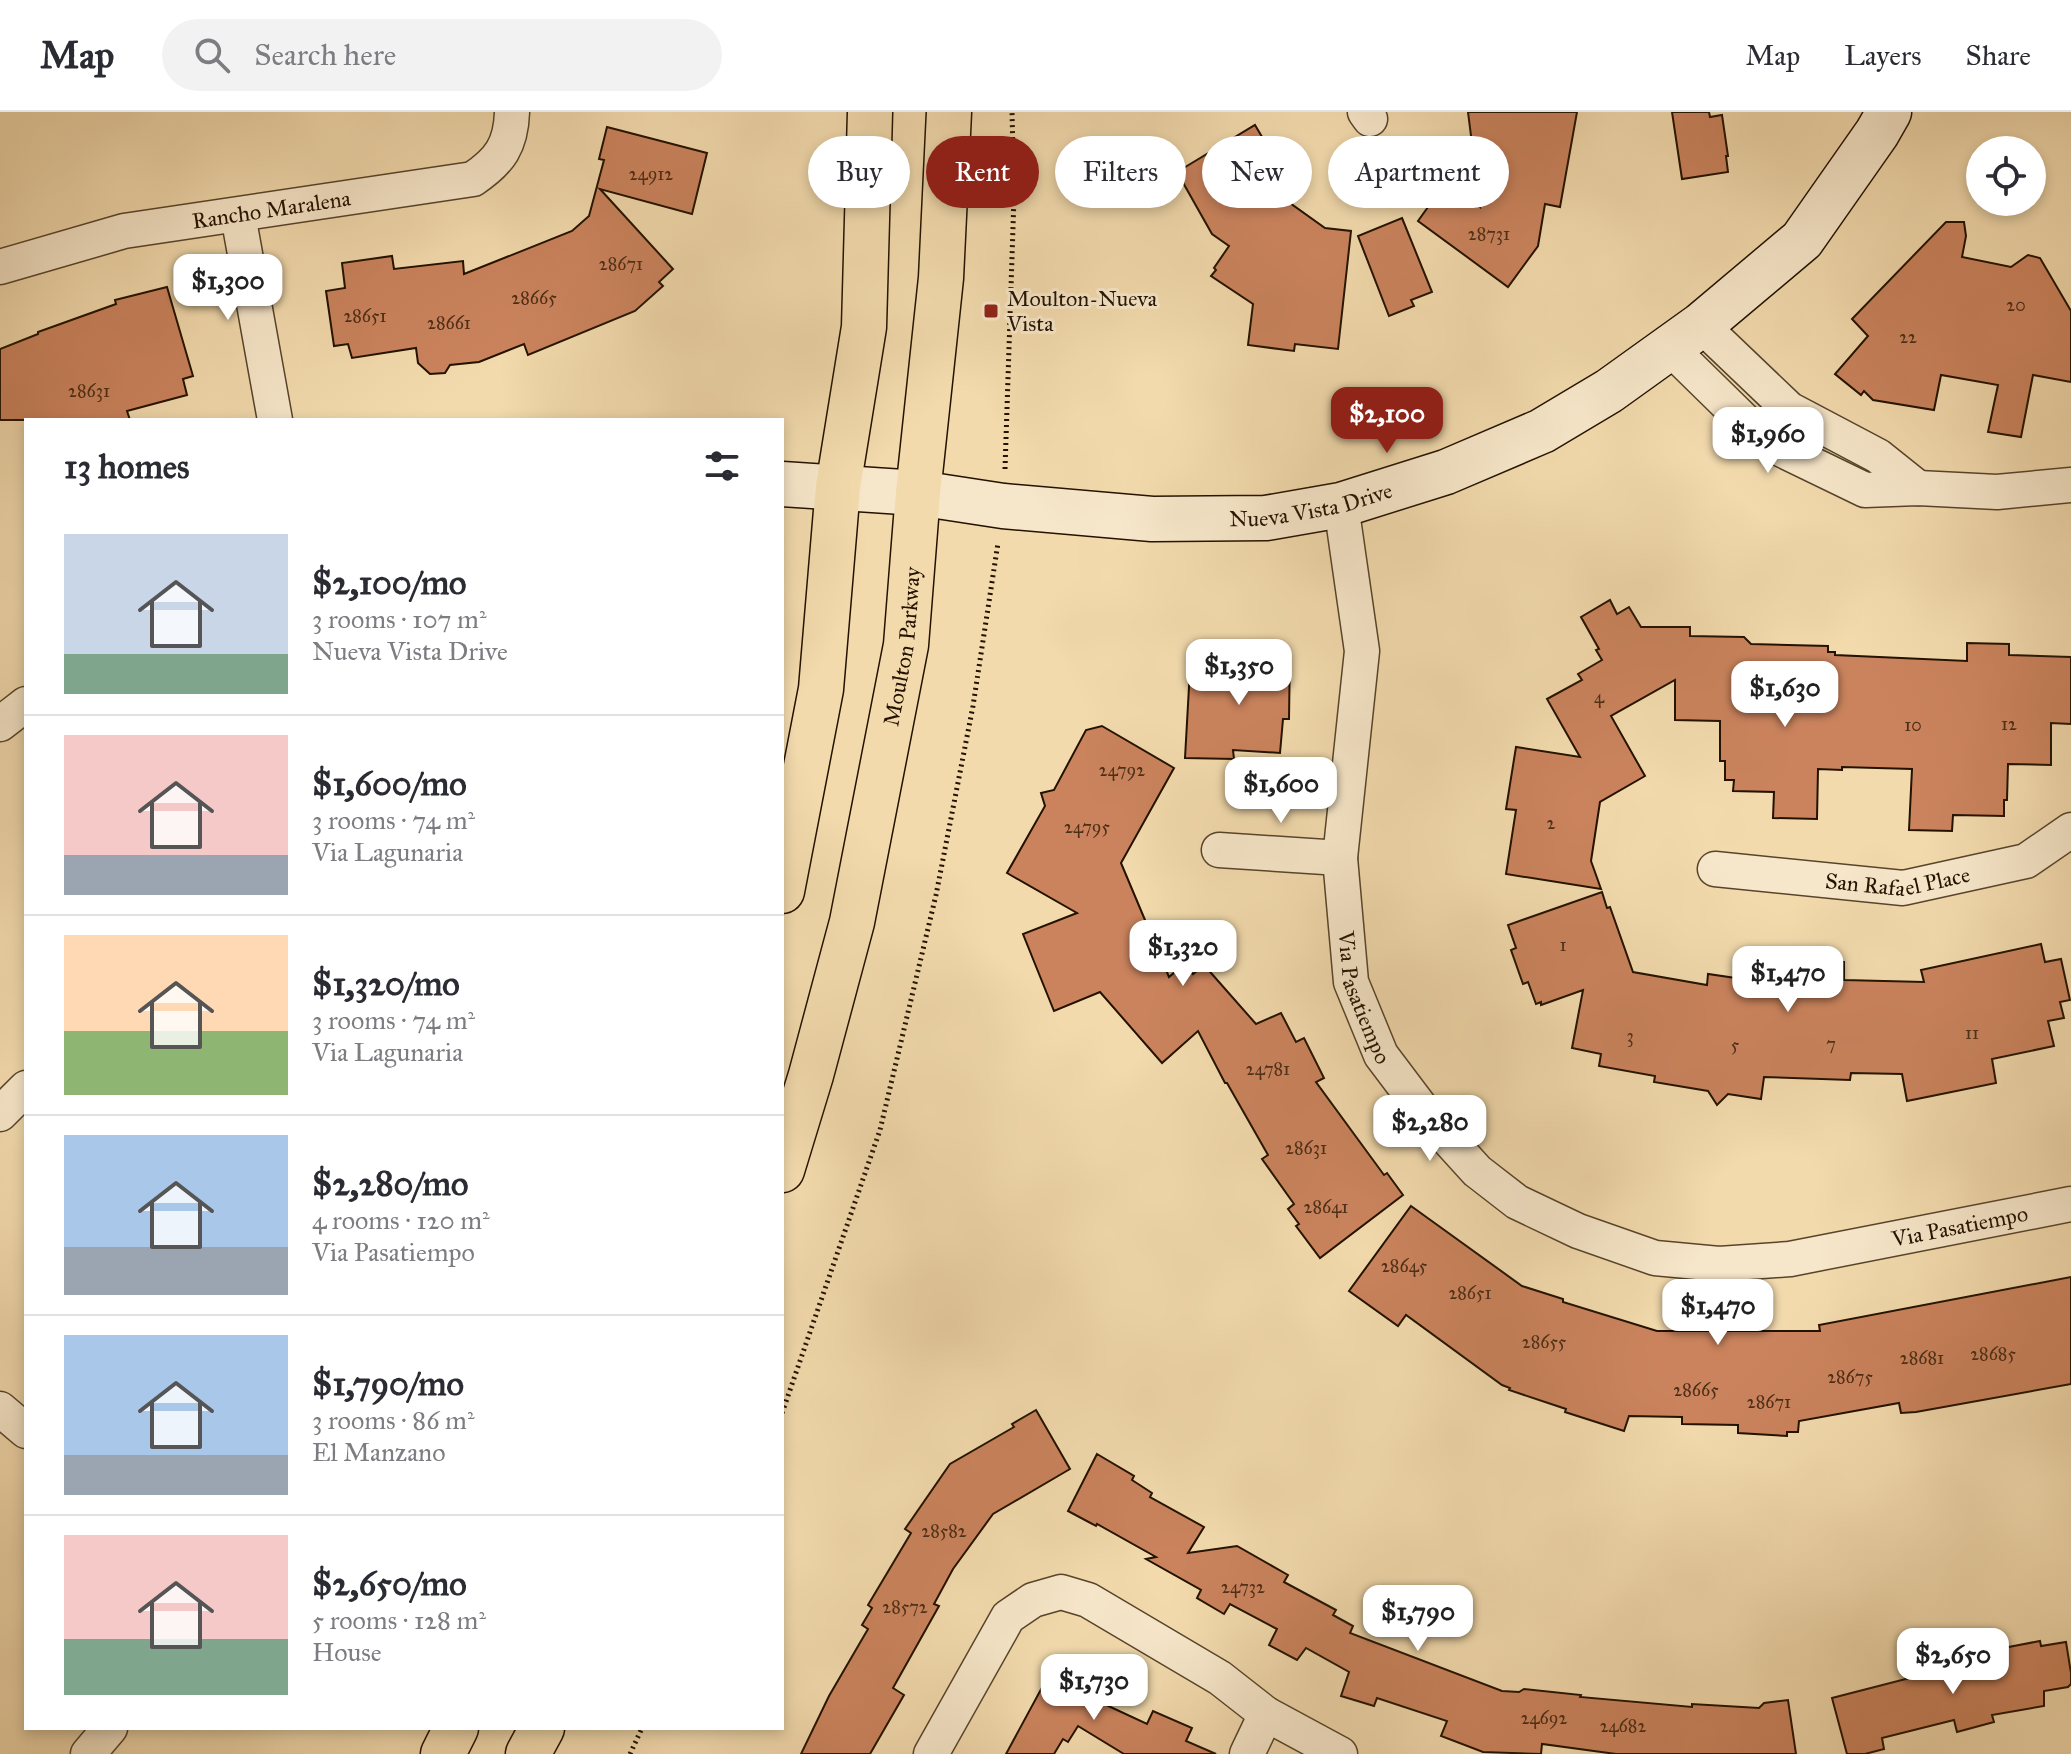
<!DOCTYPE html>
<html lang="en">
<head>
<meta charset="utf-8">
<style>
	body { margin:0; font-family:"IM FELL Great Primer",serif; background:#f2f2f3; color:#2b2b33; height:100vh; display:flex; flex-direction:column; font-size:30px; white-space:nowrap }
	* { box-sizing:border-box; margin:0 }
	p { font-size:26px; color:#7c7c81 }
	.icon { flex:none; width:44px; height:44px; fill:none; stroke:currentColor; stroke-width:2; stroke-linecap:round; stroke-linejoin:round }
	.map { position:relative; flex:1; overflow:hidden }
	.side { position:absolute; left:24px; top:306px; width:760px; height:1312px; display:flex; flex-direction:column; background:#fff; border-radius:0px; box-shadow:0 4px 12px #0003 }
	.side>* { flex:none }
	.guide { position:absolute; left:808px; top:24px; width:760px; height:72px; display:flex; gap:16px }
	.buttons { position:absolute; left:1966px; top:24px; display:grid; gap:16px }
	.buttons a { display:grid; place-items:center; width:80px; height:80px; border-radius:50%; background:#fff; box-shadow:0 4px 12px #0003; font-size:40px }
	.price { position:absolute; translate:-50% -68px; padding:0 18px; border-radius:16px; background:#fff; color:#222; font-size:26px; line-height:52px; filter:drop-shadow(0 2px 4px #0008) }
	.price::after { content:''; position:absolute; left:50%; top:48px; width:24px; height:18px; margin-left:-12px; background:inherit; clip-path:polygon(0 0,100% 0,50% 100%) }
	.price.current { background:#8f2418; color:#fff }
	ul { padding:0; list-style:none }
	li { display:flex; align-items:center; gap:24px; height:200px; padding:0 40px }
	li+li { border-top:2px solid #e1e1e2 }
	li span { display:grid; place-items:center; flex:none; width:224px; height:160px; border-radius:0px; color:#555 }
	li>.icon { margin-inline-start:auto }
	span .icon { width:96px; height:96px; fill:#fffc; stroke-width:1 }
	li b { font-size:34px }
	h2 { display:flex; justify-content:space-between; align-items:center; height:96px; padding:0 40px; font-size:34px }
	.chip { padding:0 28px; border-radius:36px; background:#fff; box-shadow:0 4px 12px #0003; font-size:28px; line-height:72px }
	.chip.current { background:#8f2418; color:#fff }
	header { display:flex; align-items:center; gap:48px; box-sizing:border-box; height:112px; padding:0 40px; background:#fff; border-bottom:2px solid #e1e1e2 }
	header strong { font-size:38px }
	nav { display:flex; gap:44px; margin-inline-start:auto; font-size:28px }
	.search { width:560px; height:72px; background:#f2f2f3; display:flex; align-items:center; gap:20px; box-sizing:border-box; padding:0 28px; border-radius:44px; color:#7c7c81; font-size:30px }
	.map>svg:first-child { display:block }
	.building { fill:#ca835d; stroke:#231200; stroke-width:2 }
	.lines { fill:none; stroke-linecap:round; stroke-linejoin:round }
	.street-casing { stroke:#57442b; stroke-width:37 }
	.secondary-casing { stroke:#231200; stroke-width:47 }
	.primary-casing { stroke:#231200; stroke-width:47 }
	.path { stroke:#231200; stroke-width:5; stroke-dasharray:2 4; stroke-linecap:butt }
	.street { stroke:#f7e7ca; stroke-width:34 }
	.secondary { stroke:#f7e7ca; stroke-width:44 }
	.primary { stroke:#f2daad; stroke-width:44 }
	.poi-dot { fill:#8f2418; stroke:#f7e7ca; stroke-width:3 }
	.labels { text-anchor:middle; stroke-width:6; stroke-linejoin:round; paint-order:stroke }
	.number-label { font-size:18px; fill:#4d2e17 }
	.street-label { font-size:22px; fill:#231200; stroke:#f7e7ca }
	.poi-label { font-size:22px; fill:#231200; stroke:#f7e7ca; text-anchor:start }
</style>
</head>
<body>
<header>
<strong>Map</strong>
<div class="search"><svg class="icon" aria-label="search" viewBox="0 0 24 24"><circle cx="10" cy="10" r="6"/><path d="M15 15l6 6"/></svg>Search here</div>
<nav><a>Map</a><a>Layers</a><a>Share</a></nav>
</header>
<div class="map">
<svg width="2071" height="1642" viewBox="0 0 2071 1642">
	<rect width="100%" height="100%" fill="#f2daad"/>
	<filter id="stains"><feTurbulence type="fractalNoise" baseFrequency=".0025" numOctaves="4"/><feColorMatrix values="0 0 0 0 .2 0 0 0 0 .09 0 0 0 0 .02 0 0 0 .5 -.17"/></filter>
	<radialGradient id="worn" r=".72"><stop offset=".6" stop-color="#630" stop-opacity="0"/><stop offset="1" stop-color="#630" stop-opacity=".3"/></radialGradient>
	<!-- building -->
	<g class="building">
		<polygon points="1468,0 1577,0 1560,95 1545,92 1538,134 1508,175 1418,109 1446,70 1480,95"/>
		<polygon points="1672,0 1709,0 1710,5 1722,3 1728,44 1726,44 1728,60 1682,67"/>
		<polygon points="1255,13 1281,57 1259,69 1325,116 1351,119 1338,237 1295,232 1294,239 1248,233 1253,192 1211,164 1216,158 1214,156 1229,134 1212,122 1177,60"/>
		<polygon points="607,15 707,41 692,102 600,77 673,157 659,170 663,174 635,199 528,243 524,232 479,250 450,253 445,261 430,262 418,251 416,236 352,246 348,232 334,234 326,179 345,176 342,151 392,144 394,157 463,149 464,162 572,119 589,104 604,48 599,47"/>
		<polygon points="1402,106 1432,180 1411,188 1414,194 1389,204 1358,124"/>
		<polygon points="1946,110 1964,110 1966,124 1962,145 2011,155 2028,143 2040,146 2071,199 2071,270 2033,263 2021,325 1988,320 1998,273 1941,263 1934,298 1873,288 1864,279 1861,283 1835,262 1868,224 1852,207"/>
		<polygon points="167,175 193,264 183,267 187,283 127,299 130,308 0,308 0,237 38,222 38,220 116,192 115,188"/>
		<polygon points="1610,488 1617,502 1629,495 1641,515 1690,515 1690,524 1744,525 1751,532 1828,534 1828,540 1835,540 1835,543 1967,549 1967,531 2009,532 2009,543 2071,545 2071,612 2051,611 2051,653 2008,652 2007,688 2004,688 2004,704 1953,703 1952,719 1909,718 1912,657 1842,655 1842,658 1818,657 1817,707 1773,706 1774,680 1733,679 1734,668 1725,668 1725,649 1720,649 1720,609 1675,608 1675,568 1611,604 1645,664 1600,690 1591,749 1601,777 1506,762 1516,698 1506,697 1516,635 1580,645 1547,587 1582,568 1578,562 1602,548 1596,538 1599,537 1581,505"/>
		<polygon points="1258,537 1290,538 1289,607 1283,607 1280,641 1233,638 1234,647 1185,646 1190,557 1210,558 1210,553 1244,554 1244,544 1258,545"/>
		<polygon points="1102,614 1174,656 1121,751 1169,865 1184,852 1193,862 1204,853 1256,912 1281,901 1296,930 1304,926 1324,966 1316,970 1384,1063 1387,1061 1403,1083 1320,1146 1296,1114 1299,1112 1288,1097 1294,1092 1262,1047 1268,1043 1227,971 1225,971 1198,919 1162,951 1100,880 1054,899 1035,852 1023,822 1077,801 1007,761 1045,694 1041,681 1054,678 1086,618"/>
		<polygon points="1602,780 1607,796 1610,795 1633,860 1707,873 1708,862 1805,876 1805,850 1844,850 1844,868 1924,870 1921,858 2041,832 2045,850 2061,847 2070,888 2060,890 2064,906 2048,909 2054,934 1992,947 1996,971 1907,989 1902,962 1851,961 1850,968 1764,965 1761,987 1728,982 1717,993 1708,979 1654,970 1655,964 1599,954 1601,942 1572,936 1583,878 1541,893 1541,890 1536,892 1528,870 1523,872 1511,838 1516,836 1508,813"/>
		<polygon points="1411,1094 1522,1174 1563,1187 1563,1190 1657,1219 1820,1219 1819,1213 2071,1165 2071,1272 1916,1300 1901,1301 1899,1291 1799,1309 1798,1320 1787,1320 1787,1324 1738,1321 1738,1313 1682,1312 1682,1305 1629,1304 1624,1319 1565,1300 1566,1297 1509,1278 1510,1276 1502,1273 1406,1203 1398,1214 1349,1179"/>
		<polygon points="1036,1298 1070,1357 993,1402 953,1457 934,1492 939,1494 893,1576 904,1583 870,1642 801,1642 829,1584 868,1517 862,1513 872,1496 868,1493 911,1421 905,1417 950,1352 1014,1315 1012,1312"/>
		<polygon points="1097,1342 1134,1364 1132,1368 1152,1381 1150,1385 1204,1415 1188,1441 1237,1434 1288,1463 1284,1470 1336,1498 1333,1503 1353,1514 1350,1521 1502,1579 1519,1580 1524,1577 1581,1583 1580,1585 1692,1595 1692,1592 1759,1596 1764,1591 1788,1588 1796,1642 1616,1642 1542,1632 1541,1642 1483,1640 1441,1624 1447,1609 1377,1586 1374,1594 1341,1584 1349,1560 1306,1536 1297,1548 1269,1533 1277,1517 1230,1492 1224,1502 1197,1486 1201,1478 1146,1447 1156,1445 1097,1412 1096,1414 1068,1399"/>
		<polygon points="2040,1529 2041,1534 2066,1530 2071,1561 2071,1572 2068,1575 2044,1579 2044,1594 1992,1603 1994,1610 1957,1620 1954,1608 1882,1626 1884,1637 1865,1642 1847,1642 1832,1586 1999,1543 1998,1537"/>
		<polygon points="1063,1550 1098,1570 1089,1585 1147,1612 1153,1599 1192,1616 1186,1629 1216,1642 1124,1642 1078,1614 1068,1630 1063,1627 1054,1642 1006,1642 1052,1557 1058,1560"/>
	</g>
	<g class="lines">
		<defs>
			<g id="street">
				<polyline points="1365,0 1370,7"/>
				<polyline points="238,103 275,308"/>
				<path id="s1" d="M0 155 124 119 473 67C500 49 511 33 512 0"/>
				<polyline points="1701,213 1789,297 1878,344 1918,376"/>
				<polyline points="1670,236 1766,330 1865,378 1918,376 1997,380 2071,373"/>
				<path id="s2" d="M1341 393 1362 539 1340 746 1351 870 1381 943 1427 1004 1477 1059 1517 1090 1578 1119 1655 1146 1719 1152 1790 1147 2071 1092"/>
				<polyline points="0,612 26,592"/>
				<polyline points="1219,738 1340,746"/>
				<path id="s3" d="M1715 757 1903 776 2026 749 2071 718"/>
				<polyline points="0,1002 26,976"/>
				<polyline points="0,1297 26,1319"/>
				<polyline points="88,1642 110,1616"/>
				<polyline points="931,1642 1008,1505 1033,1488 1061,1480 1088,1488 1220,1566 1266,1602 1340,1642"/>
				<polyline points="1247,1642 1266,1602"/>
			</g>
			<g id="secondary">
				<path id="s4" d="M782 372 918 381 1003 394 1152 407 1266 406 1341 393 1446 360 1542 319 1609 279 1701 213 1802 128 1877 21 1889 0"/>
			</g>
			<g id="primary">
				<polyline points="782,779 821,577 838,375 864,215 870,0"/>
				<path id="s5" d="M782 1058 811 963 852 810 906 533 918 381 941 166 949 0"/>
				<polyline points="443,1642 456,1616"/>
				<polyline points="528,1642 542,1616"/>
			</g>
		</defs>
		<!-- street casing -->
		<use href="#street" class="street-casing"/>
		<!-- secondary casing -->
		<use href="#secondary" class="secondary-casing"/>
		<!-- primary casing -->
		<use href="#primary" class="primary-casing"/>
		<!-- path -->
		<g class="path">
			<polyline points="1005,357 1014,85 1012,0"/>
			<polyline points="782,1301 880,1018 936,783 973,594 998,431"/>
			<polyline points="630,1642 642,1616"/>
		</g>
		<!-- street -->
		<use href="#street" class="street"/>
		<!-- secondary -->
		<use href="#secondary" class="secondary"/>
		<!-- primary -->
		<use href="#primary" class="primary"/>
	</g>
	<!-- markers -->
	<rect class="poi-dot" x="983" y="191" width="16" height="16" rx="4"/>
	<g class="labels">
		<!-- number labels -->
		<g class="number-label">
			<text x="651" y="68">24912</text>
			<text x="1489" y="128">28731</text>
			<text x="621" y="158">28671</text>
			<text x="534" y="192">28665</text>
			<text x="2016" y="199">20</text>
			<text x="365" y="210">28651</text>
			<text x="449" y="217">28661</text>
			<text x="1908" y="231">22</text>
			<text x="89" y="285">28631</text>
			<text x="1599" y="591">4</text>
			<text x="2009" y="618">12</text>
			<text x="1913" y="619">10</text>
			<text x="1122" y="664">24792</text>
			<text x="1551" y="717">2</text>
			<text x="1087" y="721">24795</text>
			<text x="1563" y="839">1</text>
			<text x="1972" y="927">11</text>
			<text x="1630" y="930">3</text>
			<text x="1831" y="938">7</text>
			<text x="1735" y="939">5</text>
			<text x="1268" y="963">24781</text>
			<text x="1306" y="1042">28631</text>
			<text x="1326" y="1101">28641</text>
			<text x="1404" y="1160">28645</text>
			<text x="1470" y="1187">28651</text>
			<text x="1544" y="1236">28655</text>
			<text x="1993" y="1248">28685</text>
			<text x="1922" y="1252">28681</text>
			<text x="1850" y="1271">28675</text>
			<text x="1696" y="1284">28665</text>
			<text x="1769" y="1296">28671</text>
			<text x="944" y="1425">28582</text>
			<text x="1243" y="1481">24732</text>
			<text x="905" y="1501">28572</text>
			<text x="1544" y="1612">24692</text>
			<text x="1623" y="1620">24682</text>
		</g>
		<!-- street labels -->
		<g class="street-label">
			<text dy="8" stroke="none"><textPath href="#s1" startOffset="278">Rancho Maralena</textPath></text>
			<text dy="8" stroke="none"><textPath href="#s4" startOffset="532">Nueva Vista Drive</textPath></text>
			<text dy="8" stroke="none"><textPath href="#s5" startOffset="538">Moulton Parkway</textPath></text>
			<text dy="8" stroke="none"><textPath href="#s3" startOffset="184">San Rafael Place</textPath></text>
			<text dy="8" stroke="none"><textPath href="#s2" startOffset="498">Via Pasatiempo</textPath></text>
			<text dy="8" stroke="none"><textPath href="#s2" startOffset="1218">Via Pasatiempo</textPath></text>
		</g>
		<!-- poi labels -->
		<g class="poi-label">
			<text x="1007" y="194">Moulton-Nueva<tspan x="1007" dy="25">Vista</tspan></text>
		</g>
	</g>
	<rect width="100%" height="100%" filter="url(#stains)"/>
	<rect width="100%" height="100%" fill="url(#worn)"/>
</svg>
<div class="buttons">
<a><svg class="icon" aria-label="locate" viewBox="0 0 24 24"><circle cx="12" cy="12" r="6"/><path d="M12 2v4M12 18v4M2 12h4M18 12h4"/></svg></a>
</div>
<b class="price" style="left:228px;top:210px">$1,300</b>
<b class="price current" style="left:1387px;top:343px">$2,100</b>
<b class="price" style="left:1768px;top:363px">$1,960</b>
<b class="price" style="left:1239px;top:595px">$1,350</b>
<b class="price" style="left:1785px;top:617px">$1,630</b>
<b class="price" style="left:1281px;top:713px">$1,600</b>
<b class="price" style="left:1183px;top:876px">$1,320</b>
<b class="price" style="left:1788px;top:902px">$1,470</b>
<b class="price" style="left:1430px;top:1051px">$2,280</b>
<b class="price" style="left:1718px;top:1235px">$1,470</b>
<b class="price" style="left:1418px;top:1541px">$1,790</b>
<b class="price" style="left:1953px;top:1584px">$2,650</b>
<b class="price" style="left:1094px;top:1610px">$1,730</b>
<div class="guide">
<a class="chip">Buy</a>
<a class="chip current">Rent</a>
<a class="chip">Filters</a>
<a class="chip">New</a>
<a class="chip">Apartment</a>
</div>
<section class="side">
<h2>13 homes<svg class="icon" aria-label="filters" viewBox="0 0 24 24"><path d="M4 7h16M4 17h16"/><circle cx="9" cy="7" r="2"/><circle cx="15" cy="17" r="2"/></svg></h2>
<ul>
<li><span style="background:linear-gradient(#c9d6e8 75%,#7fa58c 0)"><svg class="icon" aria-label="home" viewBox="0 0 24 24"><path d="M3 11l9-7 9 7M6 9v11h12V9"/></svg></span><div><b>$2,100/mo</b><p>3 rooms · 107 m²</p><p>Nueva Vista Drive</p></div></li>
<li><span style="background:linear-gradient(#f6c9c9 75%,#9aa5b1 0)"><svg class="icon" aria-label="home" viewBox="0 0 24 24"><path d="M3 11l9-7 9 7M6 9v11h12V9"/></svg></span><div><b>$1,600/mo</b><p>3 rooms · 74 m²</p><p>Via Lagunaria</p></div></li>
<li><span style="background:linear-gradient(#ffd9b3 60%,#8fb573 0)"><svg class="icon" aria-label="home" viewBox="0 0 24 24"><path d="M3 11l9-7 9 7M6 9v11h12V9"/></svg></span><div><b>$1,320/mo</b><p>3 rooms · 74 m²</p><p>Via Lagunaria</p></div></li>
<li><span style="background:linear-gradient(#a9c7e8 70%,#9aa5b1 0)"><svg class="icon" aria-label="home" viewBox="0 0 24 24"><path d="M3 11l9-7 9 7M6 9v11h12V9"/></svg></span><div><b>$2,280/mo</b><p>4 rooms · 120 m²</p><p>Via Pasatiempo</p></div></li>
<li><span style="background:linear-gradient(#a9c7e8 75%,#9aa5b1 0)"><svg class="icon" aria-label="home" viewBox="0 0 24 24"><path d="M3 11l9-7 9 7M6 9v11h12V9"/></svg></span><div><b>$1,790/mo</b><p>3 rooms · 86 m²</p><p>El Manzano</p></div></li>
<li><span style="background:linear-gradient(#f6c9c9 65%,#7fa58c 0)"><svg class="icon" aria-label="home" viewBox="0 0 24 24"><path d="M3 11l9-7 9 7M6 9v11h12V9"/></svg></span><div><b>$2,650/mo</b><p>5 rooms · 128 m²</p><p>House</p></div></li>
</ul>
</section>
</div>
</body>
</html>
